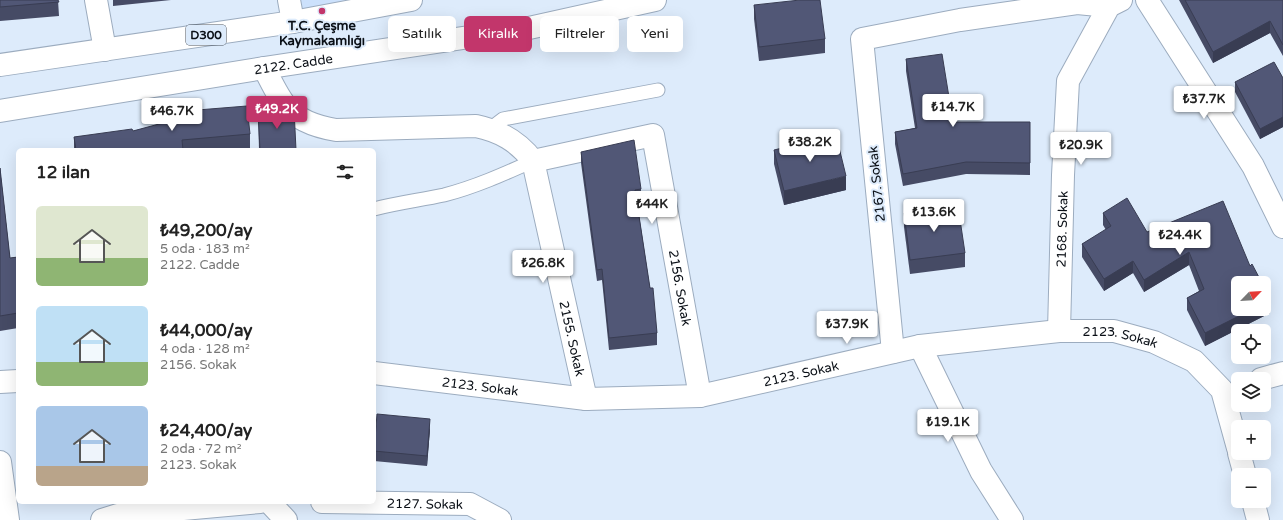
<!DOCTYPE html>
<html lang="tr">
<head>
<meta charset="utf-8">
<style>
	body { margin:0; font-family:"Varela Round",sans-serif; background:#f2f2f2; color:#222; height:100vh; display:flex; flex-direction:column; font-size:15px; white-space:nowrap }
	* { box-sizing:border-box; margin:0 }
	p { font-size:13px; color:#767676 }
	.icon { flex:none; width:22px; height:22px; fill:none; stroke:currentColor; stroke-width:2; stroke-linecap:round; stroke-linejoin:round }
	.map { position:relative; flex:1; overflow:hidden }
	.details { position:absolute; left:16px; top:148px; width:360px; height:356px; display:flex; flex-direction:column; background:#fff; border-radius:6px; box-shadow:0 4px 16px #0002 }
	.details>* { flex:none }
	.banner { position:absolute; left:388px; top:16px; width:380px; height:36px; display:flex; gap:8px }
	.needle { width:26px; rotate:65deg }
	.fabs { position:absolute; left:1231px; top:276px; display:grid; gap:8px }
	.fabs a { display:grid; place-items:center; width:40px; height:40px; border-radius:6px; background:#fff; box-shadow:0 4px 16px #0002; font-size:20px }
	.price { position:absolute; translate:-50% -34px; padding:0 9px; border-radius:4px; background:#fff; color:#222; font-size:13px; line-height:26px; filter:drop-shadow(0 1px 2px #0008) }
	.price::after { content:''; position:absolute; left:50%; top:24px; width:12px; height:9px; margin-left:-6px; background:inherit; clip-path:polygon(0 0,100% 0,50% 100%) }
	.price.current { background:#c2366b; color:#fff }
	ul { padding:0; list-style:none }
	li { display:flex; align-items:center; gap:12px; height:100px; padding:0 20px }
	li span { display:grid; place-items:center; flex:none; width:112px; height:80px; border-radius:6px; color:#555 }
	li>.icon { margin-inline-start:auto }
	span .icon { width:48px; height:48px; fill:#fffc; stroke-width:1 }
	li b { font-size:17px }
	h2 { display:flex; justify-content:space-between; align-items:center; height:48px; padding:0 20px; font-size:17px }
	.chip { padding:0 14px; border-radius:6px; background:#fff; box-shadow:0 4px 16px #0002; font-size:14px; line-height:36px }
	.chip.current { background:#c2366b; color:#fff }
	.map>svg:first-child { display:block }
	.built { fill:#cce1fc }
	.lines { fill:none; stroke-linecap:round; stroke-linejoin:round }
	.service-casing { stroke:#9cacbf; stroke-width:15 }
	.minor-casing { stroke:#9cacbf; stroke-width:24 }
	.trunk-casing { stroke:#9cacbf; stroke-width:24 }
	.service { stroke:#fff; stroke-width:13 }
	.minor { stroke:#fff; stroke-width:22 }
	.trunk { stroke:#fff; stroke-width:22 }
	.wall { fill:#464b65 }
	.shaded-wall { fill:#393d53 }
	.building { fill:#515776; stroke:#393d53 }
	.poi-dot { fill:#c2366b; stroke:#ddebfb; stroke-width:1.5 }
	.labels { text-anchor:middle; stroke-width:4; stroke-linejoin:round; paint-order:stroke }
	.shield { fill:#ddebfb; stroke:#49515b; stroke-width:1 }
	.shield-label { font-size:12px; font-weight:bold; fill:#0a0f16 }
	.poi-label { font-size:13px; font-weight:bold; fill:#0a0f16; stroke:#ddebfb }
	.street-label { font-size:13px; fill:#0a0f16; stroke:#ddebfb }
</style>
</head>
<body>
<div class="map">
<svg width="1283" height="520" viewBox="0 0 1283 520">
	<rect width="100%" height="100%" fill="#ddebfb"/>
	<!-- built -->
	<polygon class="built" points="289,0 411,0 293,22"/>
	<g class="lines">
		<defs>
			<g id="service">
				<polyline points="490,129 503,119 658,90"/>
				<path d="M374 209C397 203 421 200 444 195 475 187 504 174 533 161"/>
			</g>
			<g id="minor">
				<polyline points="96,0 105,50"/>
				<polyline points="289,0 293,22"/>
				<polyline points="1147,0 1253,166 1283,227"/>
				<path id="s1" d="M264 68C270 79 278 97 286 106 298 121 318 127 336 130L476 126C500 131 518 141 533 161L586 399"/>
				<path id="s2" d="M533 161 653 135 700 396"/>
				<path id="s3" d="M1059 331 1063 175 1068 81 1109 6 1121 0"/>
				<polyline points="920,346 981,471 1012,520"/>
				<polyline points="893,352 862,39 960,20 1077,3 1109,6"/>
				<path id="s4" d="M374 373 586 399 700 396 920 346 1059 331H1114L1154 342 1194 361 1222 390 1238 448"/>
				<polyline points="1261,379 1283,373"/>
				<polyline points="0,382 18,381"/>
				<polyline points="1239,453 1245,475"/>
				<polyline points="0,462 8,520"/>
				<polyline points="1253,501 1258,520"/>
				<polyline points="269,502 286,520"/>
				<path id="s5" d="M322 502 470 504 500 520"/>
				<polyline points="102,520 118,515 260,502"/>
			</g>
			<g id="trunk">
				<polyline points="0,65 293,22 411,0"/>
				<path id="s6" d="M0 111 264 68 529 28 655 0"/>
			</g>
		</defs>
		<!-- service casing -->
		<use href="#service" class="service-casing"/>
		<!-- minor casing -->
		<use href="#minor" class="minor-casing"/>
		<!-- trunk casing -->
		<use href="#trunk" class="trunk-casing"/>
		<!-- service -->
		<use href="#service" class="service"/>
		<!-- minor -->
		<use href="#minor" class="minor"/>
		<!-- trunk -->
		<use href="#trunk" class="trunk"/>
	</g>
	<!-- wall -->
	<g class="wall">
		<polygon points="0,0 58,0 59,16 0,21"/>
		<polygon points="113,0 171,0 113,6"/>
		<polygon points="1179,0 1283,0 1283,56 1270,33 1213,63"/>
		<polygon points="754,5 825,39 825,53 759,61 754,19"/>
		<polygon points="906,59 953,122 1030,122 1030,175 966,174 903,186 895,144 895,132 915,128 906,71"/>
		<polygon points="1283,78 1283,127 1260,139 1235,92 1235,82"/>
		<polygon points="185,111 250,134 250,149 243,150 74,150 74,137 133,131 185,118"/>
		<polygon points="258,111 296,150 259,150"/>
		<polygon points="774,150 846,190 784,205 774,164"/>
		<polygon points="581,152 641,189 641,200 637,201 650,288 657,333 657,345 609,350 602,280 597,281 581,163"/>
		<polygon points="0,168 10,258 18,257 18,328 0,331"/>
		<polygon points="904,213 965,253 965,267 910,274 904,227"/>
		<polygon points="1103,213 1147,232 1250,266 1270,313 1205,346 1187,310 1187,298 1199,291 1189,265 1144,292 1133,273 1104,291 1082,257 1082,244 1106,230 1103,225"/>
		<polygon points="430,429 427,466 374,461 374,451"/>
	</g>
	<!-- shaded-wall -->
	<g class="shaded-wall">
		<polygon points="1270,21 1270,33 1213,63 1213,52"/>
		<polygon points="1283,117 1283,127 1260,139 1260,129"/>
		<polygon points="846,176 846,190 784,205 784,191"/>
		<polygon points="1189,252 1189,265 1144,292 1144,280"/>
		<polygon points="1133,261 1133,273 1104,291 1104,279"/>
		<polygon points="1270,300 1270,313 1205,346 1205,333 1253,309 1264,309 1264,303"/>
		<polygon points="430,419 430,429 427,466 427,456"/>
	</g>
	<!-- building -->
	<g class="building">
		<polygon points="0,0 58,0 59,2 0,7"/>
		<polygon points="800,0 820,0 825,39 759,47 754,5"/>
		<polygon points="1185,0 1283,0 1283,45 1270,21 1213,52"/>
		<polygon points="942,54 953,122 1030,122 1030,163 966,162 903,174 895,132 917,128 906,59"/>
		<polygon points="1274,62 1283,78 1283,117 1260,129 1235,82"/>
		<polygon points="247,106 250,134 182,140 183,150 76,150 74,137 132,129 133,131 185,117 185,111"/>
		<polygon points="294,109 296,150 260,150 258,111"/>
		<polygon points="836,135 846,176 784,191 774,150"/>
		<polygon points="634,140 641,189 635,190 650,288 653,288 657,333 609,338 602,269 597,270 581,152"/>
		<polygon points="0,168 10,258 18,257 18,313 0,316"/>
		<polygon points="1127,198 1147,232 1223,201 1250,266 1252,264 1262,283 1238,283 1238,309 1253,309 1205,333 1187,298 1204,289 1189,252 1144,280 1133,261 1104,279 1082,244 1111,226 1103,213"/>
		<polygon points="958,206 965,253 910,260 904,213"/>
		<polygon points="1264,288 1270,300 1264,303"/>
		<polygon points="377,414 430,419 427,456 374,451"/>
	</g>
	<!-- markers -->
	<circle class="poi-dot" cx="322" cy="11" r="4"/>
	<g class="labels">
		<!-- shield labels -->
		<rect class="shield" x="186" y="25" width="40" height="20" rx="3"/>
		<g class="shield-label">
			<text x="206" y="39">D300</text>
		</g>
		<!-- poi labels -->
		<g class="poi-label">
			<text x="322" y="30">T.C. Çeşme<tspan x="322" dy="15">Kaymakamlığı</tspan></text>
		</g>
		<!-- street labels -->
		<g class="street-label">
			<text dy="5" stroke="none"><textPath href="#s6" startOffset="297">2122. Cadde</textPath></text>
			<text transform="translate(876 184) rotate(-96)" y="5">2167. Sokak</text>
			<text dy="5" stroke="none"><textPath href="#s3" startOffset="102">2168. Sokak</textPath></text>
			<text dy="5" stroke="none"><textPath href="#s2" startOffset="278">2156. Sokak</textPath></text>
			<text dy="5" stroke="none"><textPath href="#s1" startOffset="491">2155. Sokak</textPath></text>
			<text dy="5" stroke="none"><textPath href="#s4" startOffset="755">2123. Sokak</textPath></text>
			<text dy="5" stroke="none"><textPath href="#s4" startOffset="431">2123. Sokak</textPath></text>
			<text dy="5" stroke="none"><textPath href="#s4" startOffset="107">2123. Sokak</textPath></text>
			<text dy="5" stroke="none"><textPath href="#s5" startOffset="103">2127. Sokak</textPath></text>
		</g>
	</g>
</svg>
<div class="fabs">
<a><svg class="needle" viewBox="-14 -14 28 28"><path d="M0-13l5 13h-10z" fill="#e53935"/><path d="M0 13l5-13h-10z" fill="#767676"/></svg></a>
<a><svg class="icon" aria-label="locate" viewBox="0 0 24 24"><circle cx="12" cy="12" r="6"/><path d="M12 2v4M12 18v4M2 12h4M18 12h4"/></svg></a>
<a><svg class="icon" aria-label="layers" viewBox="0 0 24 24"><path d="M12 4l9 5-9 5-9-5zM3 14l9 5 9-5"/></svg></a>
<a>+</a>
<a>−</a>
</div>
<b class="price" style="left:1204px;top:120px">₺37.7K</b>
<b class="price" style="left:953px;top:128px">₺14.7K</b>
<b class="price current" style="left:277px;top:130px">₺49.2K</b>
<b class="price" style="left:172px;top:132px">₺46.7K</b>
<b class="price" style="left:810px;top:163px">₺38.2K</b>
<b class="price" style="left:1081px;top:166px">₺20.9K</b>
<b class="price" style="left:652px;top:225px">₺44K</b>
<b class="price" style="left:934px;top:233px">₺13.6K</b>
<b class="price" style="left:1180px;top:256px">₺24.4K</b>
<b class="price" style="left:543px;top:284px">₺26.8K</b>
<b class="price" style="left:847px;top:345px">₺37.9K</b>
<b class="price" style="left:948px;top:443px">₺19.1K</b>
<div class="banner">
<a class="chip">Satılık</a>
<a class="chip current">Kiralık</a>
<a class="chip">Filtreler</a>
<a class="chip">Yeni</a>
</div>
<section class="details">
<h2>12 ilan<svg class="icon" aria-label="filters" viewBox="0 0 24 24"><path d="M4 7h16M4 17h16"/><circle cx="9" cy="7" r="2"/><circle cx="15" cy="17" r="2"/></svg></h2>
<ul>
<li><span style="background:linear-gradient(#dfe7d0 65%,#8fb573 0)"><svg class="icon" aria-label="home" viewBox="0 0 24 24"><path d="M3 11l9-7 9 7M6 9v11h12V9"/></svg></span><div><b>₺49,200/ay</b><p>5 oda · 183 m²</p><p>2122. Cadde</p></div></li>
<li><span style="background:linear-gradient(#bfe0f5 70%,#8fb573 0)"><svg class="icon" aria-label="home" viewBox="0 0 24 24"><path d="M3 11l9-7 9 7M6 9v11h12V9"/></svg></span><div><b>₺44,000/ay</b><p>4 oda · 128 m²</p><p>2156. Sokak</p></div></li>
<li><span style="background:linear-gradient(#a9c7e8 75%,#b9a48a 0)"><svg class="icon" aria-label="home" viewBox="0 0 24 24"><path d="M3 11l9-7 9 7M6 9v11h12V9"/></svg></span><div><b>₺24,400/ay</b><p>2 oda · 72 m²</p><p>2123. Sokak</p></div></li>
</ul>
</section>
</div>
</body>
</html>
